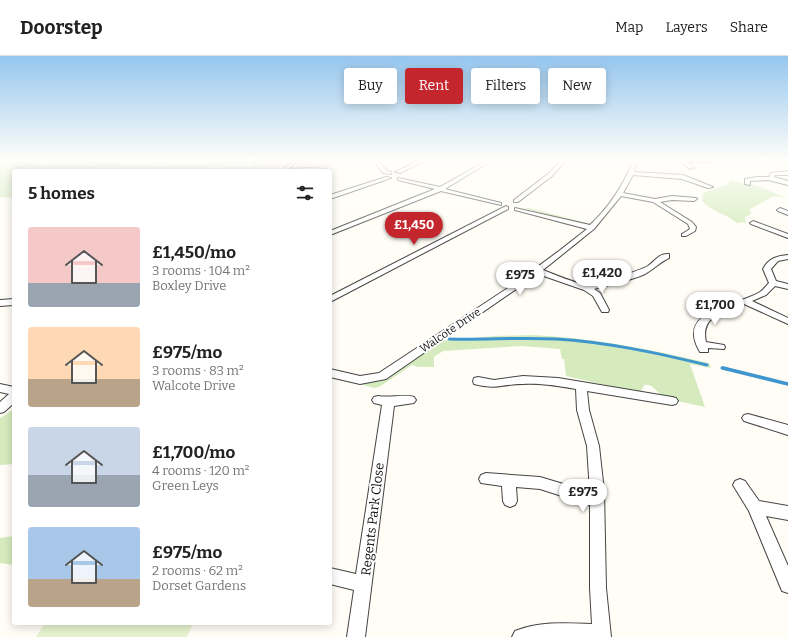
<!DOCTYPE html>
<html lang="en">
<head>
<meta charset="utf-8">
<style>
	body { margin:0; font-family:Bitter,serif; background:#f2f2f2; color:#222; height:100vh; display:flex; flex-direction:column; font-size:15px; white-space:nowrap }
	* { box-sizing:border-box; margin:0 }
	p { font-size:13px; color:#767676 }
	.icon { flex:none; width:22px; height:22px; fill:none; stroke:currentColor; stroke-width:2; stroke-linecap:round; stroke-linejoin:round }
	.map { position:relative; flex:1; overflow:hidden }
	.side { position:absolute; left:12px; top:113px; width:320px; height:456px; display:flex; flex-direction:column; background:#fff; border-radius:4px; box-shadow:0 2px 10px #0003 }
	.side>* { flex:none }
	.guide { position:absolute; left:344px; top:12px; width:380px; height:36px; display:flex; gap:8px }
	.price { position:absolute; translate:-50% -34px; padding:0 9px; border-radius:14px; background:#fff; color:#222; font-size:13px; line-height:26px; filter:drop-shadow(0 1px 2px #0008) }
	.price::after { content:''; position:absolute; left:50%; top:24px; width:12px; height:9px; margin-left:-6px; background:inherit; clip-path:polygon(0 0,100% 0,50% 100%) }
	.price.current { background:#c4262e; color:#fff }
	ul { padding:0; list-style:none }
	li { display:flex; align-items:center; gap:12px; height:100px; padding:0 16px }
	li span { display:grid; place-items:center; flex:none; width:112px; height:80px; border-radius:4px; color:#555 }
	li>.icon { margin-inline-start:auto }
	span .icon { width:48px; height:48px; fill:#fffc; stroke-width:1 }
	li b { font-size:17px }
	h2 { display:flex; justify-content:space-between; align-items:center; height:48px; padding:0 16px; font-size:17px }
	.chip { padding:0 14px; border-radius:4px; background:#fff; box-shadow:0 2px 10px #0003; font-size:14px; line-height:36px }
	.chip.current { background:#c4262e; color:#fff }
	header { display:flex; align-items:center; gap:24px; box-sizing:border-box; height:56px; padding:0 20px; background:#fff; border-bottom:1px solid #e0e0e0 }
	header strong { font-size:19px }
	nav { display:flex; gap:22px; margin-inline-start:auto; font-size:14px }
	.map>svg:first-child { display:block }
	.green { fill:#d5ebbd }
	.pitch { fill:#e6f2cf }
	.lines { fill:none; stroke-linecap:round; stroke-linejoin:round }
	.stream-far1 { stroke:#3f96cf; stroke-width:3 }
	.stream { stroke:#3f96cf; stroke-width:3.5 }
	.minor-casing { stroke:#444; stroke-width:2 }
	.minor { fill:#fff; fill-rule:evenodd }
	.labels { text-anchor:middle; stroke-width:4; stroke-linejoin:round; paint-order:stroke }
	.street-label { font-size:11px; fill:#111; stroke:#fff }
	.near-street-label { font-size:13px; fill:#111; stroke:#fff }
</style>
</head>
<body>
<header>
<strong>Doorstep</strong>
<nav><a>Map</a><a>Layers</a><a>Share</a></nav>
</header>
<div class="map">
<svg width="788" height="581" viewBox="0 0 788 581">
	<rect width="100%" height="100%" fill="#fffdf5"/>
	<!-- green -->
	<g class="green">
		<polygon points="0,105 6,106 14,105 95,105 168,111 181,105 167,115 14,115 14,142 0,141"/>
		<polygon points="218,105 261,105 253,115 249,115 254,109 251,107 227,107 223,110 212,110"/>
		<path d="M720 122 761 131 786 142 774 140 750 153 751 158 745 161 746 166 737 167C727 158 712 156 702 145L703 137 728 128 730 125Z"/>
		<polygon points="523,152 529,152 591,168 586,169"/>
		<path d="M532 279C594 282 649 293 709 307L711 312 690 308 705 351C691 348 675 345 662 339 655 335 653 327 644 329L641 335 635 336 566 320 564 303H562L560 293 521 290 443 295 434 301V311H418L412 309 379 331 374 332 363 329 364 327 381 324 440 285 494 280Z"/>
		<polygon points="14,353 14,408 0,409 0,362"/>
		<polygon points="14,480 14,509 0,507 0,482"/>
	</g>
	<!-- pitch -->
	<g class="pitch">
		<polygon points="44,105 70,106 46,115 13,115"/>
		<polygon points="182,105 215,105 204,115 169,115"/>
		<polygon points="73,107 99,109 83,115 50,115"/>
		<polygon points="105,108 156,113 151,115 88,115"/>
		<polygon points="45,567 193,567 187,581 36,581"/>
	</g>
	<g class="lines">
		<!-- stream-far1 -->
		<g class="stream-far1">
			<path d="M449 283C485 284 521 281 556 283 607 286 657 297 707 309"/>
			<polyline points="722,312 727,313"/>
		</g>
		<!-- stream -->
		<polyline class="stream" points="723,312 788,328"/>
		<defs>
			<g id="minor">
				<path d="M294 105H298L288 113C299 113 323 110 331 115H280Z"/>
				<polygon points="374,105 378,105 387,115 391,116 391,118 383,117"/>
				<polygon points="419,105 424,105 400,117 395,116"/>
				<polygon points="486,105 491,105 445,133 501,147 501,149 441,135 330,179 330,175 435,133 398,124 398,122 440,131"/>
				<polygon points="561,105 565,105 552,120 518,146 514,146 514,144 548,118"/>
				<path d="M633 105H637L634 116 683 119 713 131 708 132 682 123 633 119 623 137 655 143 672 140 696 142 697 143 694 145 672 144 660 146 692 166 696 171 695 175 686 180H682V178L690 173 688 168 653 146 621 140 594 173 543 214C553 218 577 228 587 229 594 230 641 214 648 210 655 205 659 197 669 198V202C660 206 654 213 645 218 630 225 610 228 594 233L600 237 609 254 608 256H602L593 240 584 234 538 218 386 323 360 328 330 321V313L360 320 379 317 517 226 559 195 587 173 515 154V152L590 169C609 151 623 130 633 105Z"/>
				<polygon points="680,105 685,105 694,112 690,113"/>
				<polygon points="688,105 714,105 712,106 690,106"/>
				<rect x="784" y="105" width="4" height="1"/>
				<polygon points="788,115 788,119 775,119 774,121 788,125 788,129 768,124 750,125 750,129 745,128 745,123 757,121 769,121 771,117"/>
				<polygon points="386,121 391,122 330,143 330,139"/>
				<polygon points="506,150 508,151 508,153 330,246 330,240"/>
				<polygon points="780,152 788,155 788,159 778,155 777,154"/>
				<polygon points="753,165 788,178 788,182 751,168 750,167"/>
				<path d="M788 199V203L778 205 771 213 776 225 788 228V233L775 230 766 239 752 245 788 262V268L744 248C724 255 700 260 706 286L724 289 725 291 724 293 708 292V296H700C674 253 738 250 760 236 764 233 766 230 769 227L763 213C769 202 777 200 788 199Z"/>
				<polygon points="14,243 14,249 0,250 0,244"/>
				<path d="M523 320 558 322 672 341 676 342 678 345 676 348 672 349 587 335 589 354 599 390 604 435 606 532 611 581H512L515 575C539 565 567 567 592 568L590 532V449L540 433 516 431 517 445 515 449 510 451 505 449 503 445 502 430 481 427 479 423 481 419 486 417 540 421 590 436 587 390 577 354 576 333C559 330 540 327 523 328 503 328 496 334 474 328L473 325 474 322 478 321 494 324Z"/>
				<polygon points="0,328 14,331 14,347 4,356 0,357 0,346 9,338 0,336"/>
				<path d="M378 340C390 342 404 338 414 341L416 344 414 347 394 350 365 581H347L354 534 330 528V512L356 518 382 349 374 347 372 344 374 341Z"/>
				<polygon points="748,358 788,369 788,379 744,365 742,362 744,359"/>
				<polygon points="740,423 745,425 759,445 788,450 788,464 766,460 788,510 788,537 782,535 749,455 733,429 735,425"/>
			</g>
		</defs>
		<!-- minor casing -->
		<use href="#minor" class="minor-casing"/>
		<!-- minor -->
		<use href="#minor" class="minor"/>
	</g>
	<!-- sky -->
	<linearGradient id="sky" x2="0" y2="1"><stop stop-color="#95c6ee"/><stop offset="0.56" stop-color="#fffefa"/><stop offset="1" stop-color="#fffefa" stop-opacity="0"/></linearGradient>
	<rect width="788" height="186" fill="url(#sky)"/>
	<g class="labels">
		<!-- street labels -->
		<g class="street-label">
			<text transform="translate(450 274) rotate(-34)" y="4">Walcote Drive</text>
		</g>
		<!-- near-street labels -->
		<g class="near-street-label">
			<text transform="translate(372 463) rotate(-83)" y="5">Regents Park Close</text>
		</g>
	</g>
</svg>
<b class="price current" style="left:414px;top:190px">£1,450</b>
<b class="price" style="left:602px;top:238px">£1,420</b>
<b class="price" style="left:520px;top:240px">£975</b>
<b class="price" style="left:715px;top:270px">£1,700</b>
<b class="price" style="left:583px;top:457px">£975</b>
<div class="guide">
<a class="chip">Buy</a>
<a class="chip current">Rent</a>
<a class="chip">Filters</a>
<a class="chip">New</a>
</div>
<section class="side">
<h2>5 homes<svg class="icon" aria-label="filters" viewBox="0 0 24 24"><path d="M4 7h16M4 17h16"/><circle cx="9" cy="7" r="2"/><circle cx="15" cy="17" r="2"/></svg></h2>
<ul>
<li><span style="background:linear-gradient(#f6c9c9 70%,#9aa5b1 0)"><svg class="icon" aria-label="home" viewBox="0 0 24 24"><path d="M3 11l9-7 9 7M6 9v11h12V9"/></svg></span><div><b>£1,450/mo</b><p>3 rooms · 104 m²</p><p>Boxley Drive</p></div></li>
<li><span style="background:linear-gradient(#ffd9b3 65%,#b9a48a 0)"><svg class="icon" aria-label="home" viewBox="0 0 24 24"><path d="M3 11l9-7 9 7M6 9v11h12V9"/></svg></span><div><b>£975/mo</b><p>3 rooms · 83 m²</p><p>Walcote Drive</p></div></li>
<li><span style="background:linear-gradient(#c9d6e8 60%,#9aa5b1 0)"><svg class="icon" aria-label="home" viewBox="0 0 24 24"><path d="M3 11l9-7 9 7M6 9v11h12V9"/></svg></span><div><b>£1,700/mo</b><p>4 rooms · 120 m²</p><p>Green Leys</p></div></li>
<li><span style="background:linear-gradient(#a9c7e8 65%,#b9a48a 0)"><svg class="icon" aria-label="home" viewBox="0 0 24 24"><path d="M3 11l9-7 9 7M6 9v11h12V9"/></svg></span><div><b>£975/mo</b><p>2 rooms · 62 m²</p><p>Dorset Gardens</p></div></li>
</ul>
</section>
</div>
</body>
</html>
